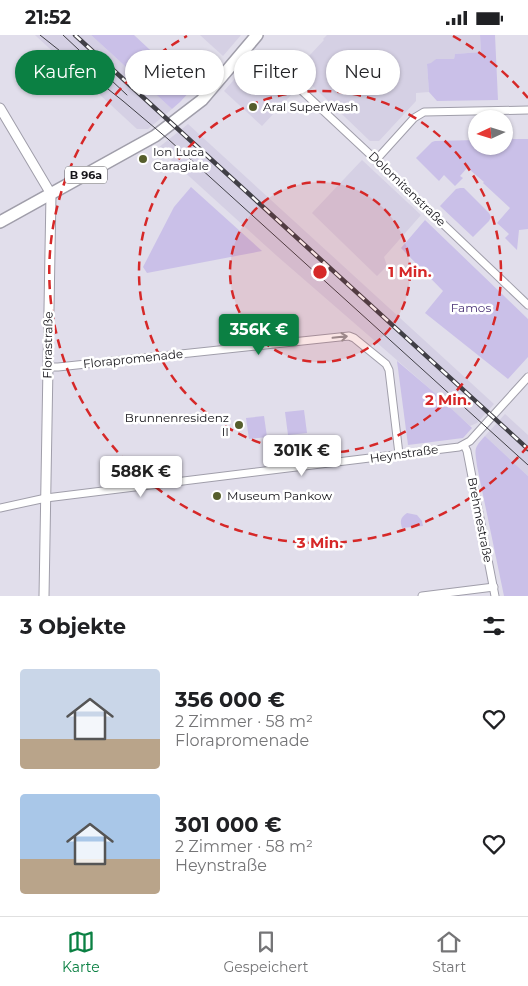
<!DOCTYPE html>
<html lang="de">
<head>
<meta charset="utf-8">
<style>
	body { margin:0; font-family:Montserrat,sans-serif; background:#f2f2f2; color:#202124; height:100vh; display:flex; flex-direction:column; font-size:19px; white-space:nowrap }
	* { box-sizing:border-box; margin:0 }
	p { font-size:16px; color:#757577 }
	.icon { flex:none; width:28px; height:28px; fill:none; stroke:currentColor; stroke-width:2; stroke-linecap:round; stroke-linejoin:round }
	.map { position:relative; height:561px; overflow:hidden }
	.side { display:flex; flex-direction:column; background:#fff; flex:1 }
	.side>* { flex:none }
	.guide { position:absolute; left:15px; top:15px; width:499px; height:45px; display:flex; gap:10px }
	.needle { width:32px; rotate:266deg }
	.controls { position:absolute; left:468px; top:75px; display:grid; gap:10px }
	.controls a { display:grid; place-items:center; width:45px; height:45px; border-radius:50%; background:#fff; box-shadow:0 1px 4px #0004; font-size:25px }
	.price { position:absolute; translate:-50% -42px; padding:0 11px; border-radius:5px; background:#fff; color:#222; font-size:16px; line-height:32px; filter:drop-shadow(0 1px 2px #0008) }
	.price::after { content:''; position:absolute; left:50%; top:30px; width:15px; height:11px; margin-left:-8px; background:inherit; clip-path:polygon(0 0,100% 0,50% 100%) }
	.price.on { background:#0b8043; color:#fff }
	ul { padding:0; list-style:none }
	li { display:flex; align-items:center; gap:15px; height:125px; padding:0 20px }
	li span { display:grid; place-items:center; flex:none; width:140px; height:100px; border-radius:5px; color:#555 }
	li>.icon { margin-inline-start:auto }
	span .icon { width:60px; height:60px; fill:#fffc; stroke-width:1 }
	li b { font-size:21px }
	h2 { display:flex; justify-content:space-between; align-items:center; height:60px; padding:0 20px; font-size:21px }
	.tag { padding:0 18px; border-radius:22px; background:#fff; box-shadow:0 1px 4px #0004; font-size:18px; line-height:45px }
	.tag.on { background:#0b8043; color:#fff }
	.status { display:flex; justify-content:space-between; align-items:center; height:35px; padding:0 25px; background:#fff; direction:ltr }
	.status svg { height:14px; fill:currentColor }
	.menu { display:flex; justify-content:space-around; align-items:center; height:70px; border-top:1px solid #e0e0e0; background:#fff; font-size:14px; color:#757577 }
	.menu a { display:grid; justify-items:center; gap:2px }
	.menu .on { color:#0b8043 }
	.map>svg:first-child { display:block }
	.built { fill:#d5d0e4 }
	.green { fill:#cac0e8 }
	.lines { fill:none; stroke-linecap:round; stroke-linejoin:round }
	.minor-casing { stroke:#a09eaa; stroke-width:9 }
	.tertiary-casing { stroke:#a09eaa; stroke-width:11 }
	.primary-casing { stroke:#a09eaa; stroke-width:14 }
	.minor { stroke:#fff; stroke-width:7 }
	.tertiary { stroke:#fff; stroke-width:9 }
	.primary { stroke:#fff; stroke-width:11 }
	.tram { stroke:#403f46; stroke-width:1 }
	.rail-casing { stroke:#403f46; stroke-width:4.5 }
	.rail { stroke:#fff; stroke-width:2.5; stroke-dasharray:8; stroke-linecap:butt }
	.oneway { stroke:#969698 }
	.ring { fill:none; stroke:#d62828; stroke-width:2.5; stroke-dasharray:9 6 }
	.poi-dot { fill:#565e2c; stroke:#fff; stroke-width:2 }
	.labels { text-anchor:middle; stroke-width:5; stroke-linejoin:round; paint-order:stroke }
	.shield { fill:#fff; stroke:#5c5b5f; stroke-width:1 }
	.shield-label { font-size:11px; font-weight:bold; fill:#16151a }
	.poi-label { font-size:12px; fill:#16151a; stroke:#fff; text-anchor:start }
	.street-label { font-size:12px; fill:#16151a; stroke:#fff }
	.park-label { font-size:12px; fill:#4a3276; stroke:#fff }
	.centre { fill:#d62828; stroke:#fff; stroke-width:2.5 }
	.ring-label { font-size:15px; text-anchor:middle; font-weight:bold; fill:#d62828; stroke:#fff; stroke-width:5; stroke-linejoin:round; paint-order:stroke }
</style>
</head>
<body>
<div class="status"><b>21:52</b><svg viewBox="0 0 49 12"><path d="M0 12V9h3v3zM5 12V6h3v6zM10 12V3h3v9zM15 12V0h3v12zM26 1h20v11H26zM47 4h2v5h-2z"/></svg></div>
<div class="map">
<svg width="528" height="561" viewBox="0 0 528 561">
	<rect width="100%" height="100%" fill="#e1deeb"/>
	<!-- built -->
	<g class="built">
		<polygon points="35,0 91,0 172,74 148,94 137,94"/>
		<polygon points="200,0 241,0 223,21"/>
		<polygon points="327,0 480,0 481,17 455,19 454,24 436,24 431,29 427,29 429,57 416,58 416,66 379,106 370,106 296,35 324,5 323,4"/>
		<polygon points="259,27 292,59 262,91 224,56 249,28"/>
		<polygon points="188,89 494,369 477,388 470,391 436,359 277,221 158,113"/>
		<polygon points="362,125 421,180 384,222 387,231 377,241 312,178"/>
		<polygon points="505,379 528,400 528,441 485,401"/>
	</g>
	<!-- green -->
	<g class="green">
		<polygon points="91,0 134,0 192,54 180,67 172,74"/>
		<polygon points="480,0 495,0 498,65 437,66 429,57 427,29 431,28 436,24 454,24 455,19 481,17"/>
		<polygon points="504,104 528,104 528,194 519,195 517,215 505,203 509,199 497,188 510,173 483,148 484,147 470,135 470,134 467,133 460,141 463,143 455,151 444,140 439,146 416,123 432,107 435,106 476,105 476,111 504,111"/>
		<polygon points="191,152 262,216 147,238 143,232 174,172"/>
		<polygon points="460,153 464,153 489,178 491,182 489,186 473,202 440,171 456,154"/>
		<polygon points="425,185 528,284 528,322 508,344 425,278 443,256 401,213"/>
		<polygon points="397,326 436,359 472,393 463,403 408,410"/>
		<polygon points="304,375 307,398 288,400 285,377"/>
		<polygon points="264,381 267,402 249,404 246,383"/>
		<path d="M485 401 528 441V561H504L477 431C475 414 473 414 485 401Z"/>
		<path d="M407 478 417 480 422 486 423 491 402 493C400 486 400 483 407 478Z"/>
	</g>
	<g class="lines">
		<defs>
			<g id="minor">
				<polyline points="285,40 376,125 528,270"/>
				<polyline points="376,125 414,83 424,77 528,75"/>
				<polyline points="48,332 58,332 349,301 354,303 386,329 389,335 399,419"/>
				<polyline points="464,410 467,416 495,561"/>
				<polyline points="0,473 46,463 459,412 470,406 528,342"/>
				<polyline points="422,561 494,552"/>
			</g>
			<polyline id="tertiary" points="0,73 51,159 44,561"/>
			<polyline id="primary" points="0,187 155,101 202,65 257,0"/>
		</defs>
		<!-- minor casing -->
		<use href="#minor" class="minor-casing"/>
		<!-- tertiary casing -->
		<use href="#tertiary" class="tertiary-casing"/>
		<!-- primary casing -->
		<use href="#primary" class="primary-casing"/>
		<!-- minor -->
		<use href="#minor" class="minor"/>
		<!-- tertiary -->
		<use href="#tertiary" class="tertiary"/>
		<!-- primary -->
		<use href="#primary" class="primary"/>
		<!-- tram -->
		<g class="tram">
			<polyline points="40,0 123,66 168,104 528,430"/>
			<polyline points="63,0 127,60"/>
		</g>
		<defs>
			<polyline id="rail" points="75,0 528,414"/>
		</defs>
		<!-- rail casing -->
		<use href="#rail" class="rail-casing"/>
		<!-- rail -->
		<use href="#rail" class="rail"/>
	</g>
	<!-- one-way arrows -->
	<defs><path id="oneway-shaft" d="M-6 0H5M1.5-3L5.5 0L1.5 3" fill="none" stroke-width="1.6" stroke-linecap="round" stroke-linejoin="round" transform="scale(1.25)"/></defs>
	<use class="oneway" href="#oneway-shaft" transform="translate(340 302) rotate(-6)"/>
	<!-- distance rings -->
	<circle cx="320" cy="237" r="90" fill="#d62828" fill-opacity=".12"/>
	<g class="ring">
		<circle cx="320" cy="237" r="90"/>
		<circle cx="320" cy="237" r="181"/>
		<path d="M528 411A271 271 0 1 1 187 1M453 1A271 271 0 0 1 528 63"/>
	</g>
	<!-- markers -->
	<g class="poi-dot">
		<circle cx="253" cy="72" r="5"/>
		<circle cx="143" cy="124" r="5"/>
		<circle cx="239" cy="390" r="5"/>
		<circle cx="217" cy="461" r="5"/>
	</g>
	<g class="labels">
		<!-- shield labels -->
		<rect class="shield" x="65" y="131.5" width="42" height="17" rx="4"/>
		<g class="shield-label">
			<text x="86" y="144">B 96a</text>
		</g>
		<!-- poi labels -->
		<g class="poi-label">
			<text x="263" y="76">Aral SuperWash</text>
			<text x="153" y="121">Ion Luca<tspan x="153" dy="14">Caragiale</tspan></text>
			<text x="229" y="387" text-anchor="end">Brunnenresidenz<tspan x="229" dy="14">II</tspan></text>
			<text x="227" y="465">Museum Pankow</text>
		</g>
		<!-- street labels -->
		<g class="street-label">
			<text transform="translate(407 154) rotate(44)" y="4">Dolomitenstraße</text>
			<text transform="translate(48 310) rotate(-89)" y="4">Florastraße</text>
			<text transform="translate(133 324) rotate(-6)" y="4">Florapromenade</text>
			<text transform="translate(404 419) rotate(-8)" y="4">Heynstraße</text>
			<text transform="translate(480 485) rotate(79)" y="4">Brehmestraße</text>
		</g>
		<!-- park labels -->
		<g class="park-label">
			<text x="471" y="277">Famos</text>
		</g>
	</g>
	<circle cx="320" cy="237" r="8" class="centre"/>
	<g class="ring-label">
		<text x="410" y="242">1 Min.</text>
		<text x="448" y="370">2 Min.</text>
		<text x="320" y="513">3 Min.</text>
	</g>
</svg>
<div class="controls">
<a><svg class="needle" viewBox="-14 -14 28 28"><path d="M0-13l5 13h-10z" fill="#e53935"/><path d="M0 13l5-13h-10z" fill="#757577"/></svg></a>
</div>
<b class="price on" style="left:259px;top:321px">356K €</b>
<b class="price" style="left:302px;top:442px">301K €</b>
<b class="price" style="left:141px;top:463px">588K €</b>
<div class="guide">
<a class="tag on">Kaufen</a>
<a class="tag">Mieten</a>
<a class="tag">Filter</a>
<a class="tag">Neu</a>
</div>
</div>
<section class="side">
<h2>3 Objekte<svg class="icon" aria-label="filters" viewBox="0 0 24 24"><path d="M4 7h16M4 17h16"/><circle cx="9" cy="7" r="2"/><circle cx="15" cy="17" r="2"/></svg></h2>
<ul>
<li><span style="background:linear-gradient(#c9d6e8 70%,#b9a48a 0)"><svg class="icon" aria-label="home" viewBox="0 0 24 24"><path d="M3 11l9-7 9 7M6 9v11h12V9"/></svg></span><div><b>356 000 €</b><p>2 Zimmer · 58 m²</p><p>Florapromenade</p></div><svg class="icon" aria-label="heart" viewBox="0 0 24 24"><path d="M12 20l-8-8c-3-5 5-10 8-4 3-6 11-1 8 4z"/></svg></li>
<li><span style="background:linear-gradient(#a9c7e8 65%,#b9a48a 0)"><svg class="icon" aria-label="home" viewBox="0 0 24 24"><path d="M3 11l9-7 9 7M6 9v11h12V9"/></svg></span><div><b>301 000 €</b><p>2 Zimmer · 58 m²</p><p>Heynstraße</p></div><svg class="icon" aria-label="heart" viewBox="0 0 24 24"><path d="M12 20l-8-8c-3-5 5-10 8-4 3-6 11-1 8 4z"/></svg></li>
</ul>
</section>
<nav class="menu">
<a class="on"><svg class="icon" aria-label="map" viewBox="0 0 24 24"><path d="M3 6l6-2 6 2 6-2v14l-6 2-6-2-6 2zM9 4v14M15 6v14"/></svg>Karte</a>
<a><svg class="icon" aria-label="saved" viewBox="0 0 24 24"><path d="M7 4h10v16l-5-4-5 4z"/></svg>Gespeichert</a>
<a><svg class="icon" aria-label="home" viewBox="0 0 24 24"><path d="M3 11l9-7 9 7M6 9v11h12V9"/></svg>Start</a>
</nav>
</body>
</html>
